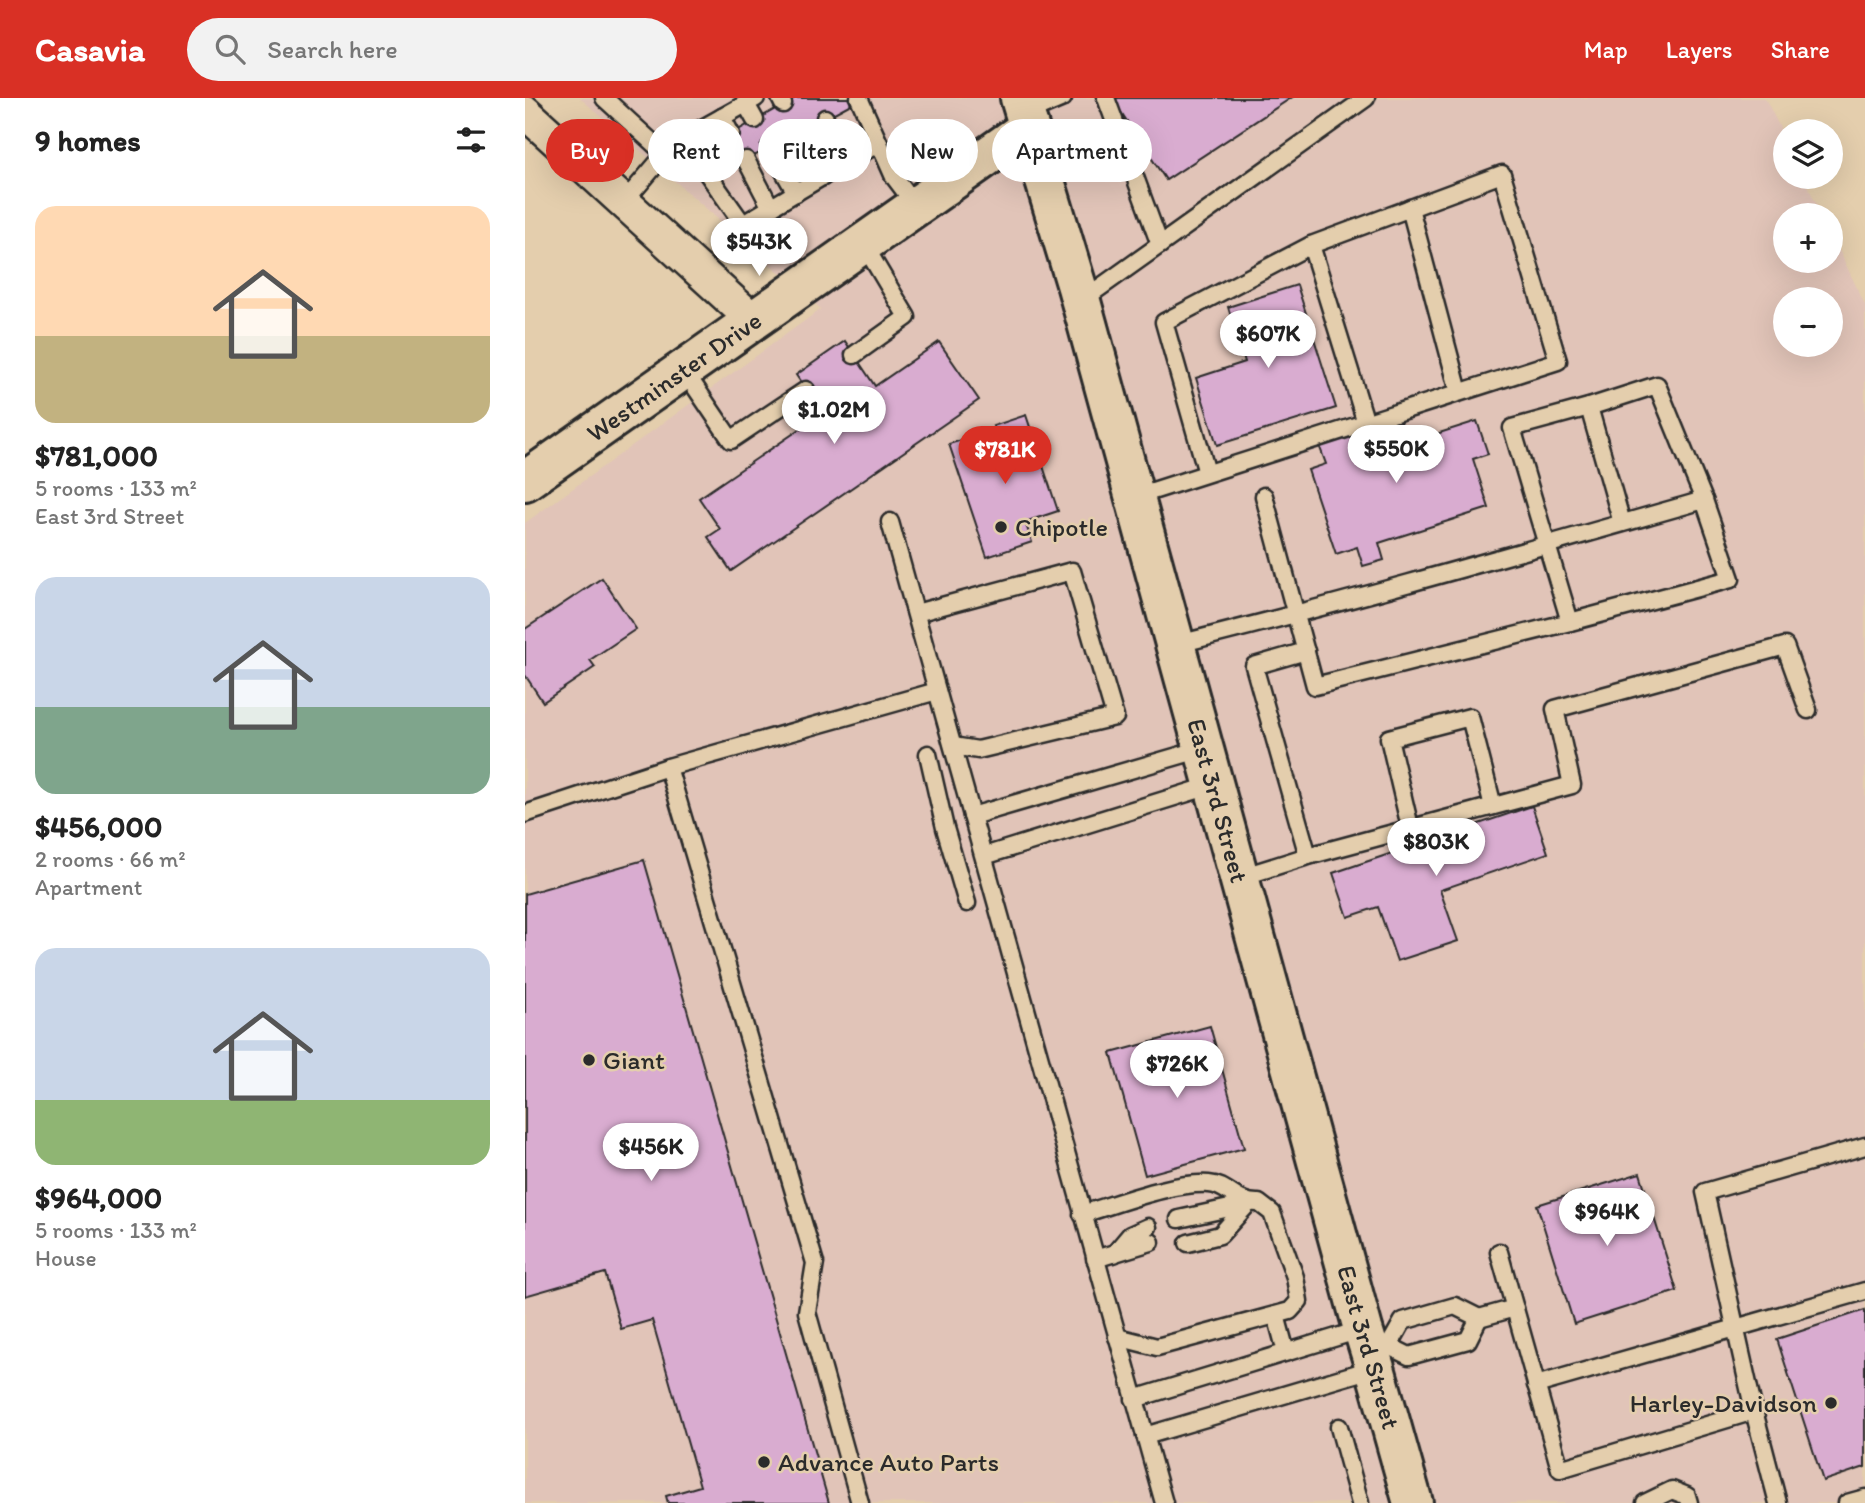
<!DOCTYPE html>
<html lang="en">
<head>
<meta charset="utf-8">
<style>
	body { margin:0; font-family:Itim,sans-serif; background:#f2f2f2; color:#222; height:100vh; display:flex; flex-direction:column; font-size:26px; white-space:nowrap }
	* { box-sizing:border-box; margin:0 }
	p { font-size:23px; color:#767676 }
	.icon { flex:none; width:38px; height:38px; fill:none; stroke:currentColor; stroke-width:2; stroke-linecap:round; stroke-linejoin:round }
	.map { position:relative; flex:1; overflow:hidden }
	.panel { display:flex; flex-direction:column; background:#fff; width:525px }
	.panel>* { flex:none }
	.hud { position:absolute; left:21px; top:21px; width:665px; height:63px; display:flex; gap:14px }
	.fabs { position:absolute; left:1248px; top:21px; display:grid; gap:14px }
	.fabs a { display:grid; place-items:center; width:70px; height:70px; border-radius:50%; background:#fff; box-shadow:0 7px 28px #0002; font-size:35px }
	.price { position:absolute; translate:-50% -60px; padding:0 16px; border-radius:24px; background:#fff; color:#222; font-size:23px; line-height:46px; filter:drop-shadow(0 2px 4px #0008) }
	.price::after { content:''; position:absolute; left:50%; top:42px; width:21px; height:16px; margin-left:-10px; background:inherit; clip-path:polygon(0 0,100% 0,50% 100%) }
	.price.current { background:#d93025; color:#fff }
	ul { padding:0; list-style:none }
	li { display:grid; align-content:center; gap:14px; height:371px; padding:0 35px }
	li span { display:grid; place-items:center; height:217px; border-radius:21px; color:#555 }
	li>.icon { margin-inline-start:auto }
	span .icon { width:126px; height:126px; fill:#fffc; stroke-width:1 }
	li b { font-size:30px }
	h2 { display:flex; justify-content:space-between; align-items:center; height:84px; padding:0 35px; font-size:30px }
	.chip { padding:0 24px; border-radius:32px; background:#fff; box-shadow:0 7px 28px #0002; font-size:24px; line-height:63px }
	.chip.current { background:#d93025; color:#fff }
	header { display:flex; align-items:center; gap:42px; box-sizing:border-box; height:98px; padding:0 35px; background:#d93025; color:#fff }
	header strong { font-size:33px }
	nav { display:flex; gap:38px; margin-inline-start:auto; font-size:24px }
	.search { width:490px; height:63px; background:#f2f2f2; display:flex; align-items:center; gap:18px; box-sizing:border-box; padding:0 24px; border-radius:38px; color:#767676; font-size:26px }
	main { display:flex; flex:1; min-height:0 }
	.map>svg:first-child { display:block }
	.built { fill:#e1c4b8; fill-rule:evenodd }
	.building { fill:#d9acd0; stroke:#2b2b2b; stroke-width:2 }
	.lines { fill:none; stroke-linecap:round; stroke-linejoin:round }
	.service-casing { stroke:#2b2b2b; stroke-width:21 }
	.minor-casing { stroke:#2b2b2b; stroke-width:37 }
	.tertiary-casing { stroke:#2b2b2b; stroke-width:44 }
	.primary-casing { stroke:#2b2b2b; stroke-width:44 }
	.service { stroke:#e4cead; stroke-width:16 }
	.minor { stroke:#e4cead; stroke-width:32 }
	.tertiary { stroke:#e4cead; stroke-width:38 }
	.primary { stroke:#e4cead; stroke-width:38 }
	.poi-dot { fill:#2b2b2b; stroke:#e4cead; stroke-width:2.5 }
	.labels { text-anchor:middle; stroke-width:5; stroke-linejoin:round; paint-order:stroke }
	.street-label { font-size:26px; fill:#2b2b2b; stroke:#e4cead }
	.poi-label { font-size:26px; fill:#2b2b2b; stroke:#e4cead; text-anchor:start }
</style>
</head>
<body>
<header>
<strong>Casavia</strong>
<div class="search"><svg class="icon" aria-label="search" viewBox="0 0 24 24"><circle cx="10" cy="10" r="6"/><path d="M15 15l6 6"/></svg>Search here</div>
<nav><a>Map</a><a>Layers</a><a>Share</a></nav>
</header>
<main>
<section class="panel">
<h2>9 homes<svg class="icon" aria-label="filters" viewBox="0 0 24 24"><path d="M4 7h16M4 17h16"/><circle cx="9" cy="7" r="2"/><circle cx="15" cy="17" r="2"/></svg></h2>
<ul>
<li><span style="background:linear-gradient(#ffd9b3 60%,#c2b280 0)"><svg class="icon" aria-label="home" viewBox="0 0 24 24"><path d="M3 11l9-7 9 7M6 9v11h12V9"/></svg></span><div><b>$781,000</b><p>5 rooms · 133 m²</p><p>East 3rd Street</p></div></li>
<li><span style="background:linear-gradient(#c9d6e8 60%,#7fa58c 0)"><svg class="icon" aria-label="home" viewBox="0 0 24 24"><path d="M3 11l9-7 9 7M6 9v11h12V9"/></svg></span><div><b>$456,000</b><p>2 rooms · 66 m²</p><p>Apartment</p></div></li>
<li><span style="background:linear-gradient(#c9d6e8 70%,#8fb573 0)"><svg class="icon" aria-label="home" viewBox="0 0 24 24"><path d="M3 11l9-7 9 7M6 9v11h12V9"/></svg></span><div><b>$964,000</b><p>5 rooms · 133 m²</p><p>House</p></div></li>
</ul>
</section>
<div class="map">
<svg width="1340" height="1405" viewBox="0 0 1340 1405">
	<rect width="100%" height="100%" fill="#e4cead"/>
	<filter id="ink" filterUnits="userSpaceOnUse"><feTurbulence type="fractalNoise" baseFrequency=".0143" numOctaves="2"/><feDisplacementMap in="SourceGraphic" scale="14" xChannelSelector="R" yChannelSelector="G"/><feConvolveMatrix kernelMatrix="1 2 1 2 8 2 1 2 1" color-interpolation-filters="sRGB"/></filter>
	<g filter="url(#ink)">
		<!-- built -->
		<path class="built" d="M55 0H1240L1260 40V79H1278L1297 117H1260V163H1306V135L1340 207V1405H0V425L296 211ZM1260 201H1306V247H1260Z"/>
		<!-- building -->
		<g class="building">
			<polygon points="270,0 323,0 326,6 190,79 175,51 206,36"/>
			<polygon points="590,0 766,0 641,82 588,2"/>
			<polygon points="772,187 811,310 692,347 671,280 720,264 703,209"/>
			<polygon points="320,243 350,288 414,244 454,302 206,473 183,439 195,431 174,400 297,316 271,277"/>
			<polygon points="501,317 533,413 500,424 507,444 462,459 424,346 453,337 460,359 477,353 468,328"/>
			<polygon points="875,321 883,345 952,323 963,356 948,361 964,410 854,445 859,462 838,468 832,449 811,456 783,372 801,366 794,347"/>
			<polygon points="77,480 111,531 65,562 70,569 18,604 0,577 0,531"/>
			<polygon points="1007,708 1023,755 915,792 933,843 872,863 853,809 823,819 808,775"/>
			<polygon points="119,762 304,1405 143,1405 141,1398 175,1388 127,1222 96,1231 80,1175 0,1198 0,796"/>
			<polygon points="685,928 719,1050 620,1077 586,955"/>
			<polygon points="1115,1075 1152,1193 1049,1226 1012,1107"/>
			<polygon points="1340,1212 1340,1369 1298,1383 1252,1241"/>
		</g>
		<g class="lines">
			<defs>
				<g id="service">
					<polyline points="79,0 140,56"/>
					<polyline points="255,0 258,6"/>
					<polyline points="334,0 369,79 391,108"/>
					<polyline points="581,0 635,147"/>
					<polyline points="221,6 230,22"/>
					<polyline points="500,16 538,0"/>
					<polyline points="197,19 206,36"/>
					<polyline points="300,20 323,63"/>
					<polyline points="274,34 298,79"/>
					<polyline points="158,41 218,126 354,45"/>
					<polyline points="245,49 271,95"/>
					<polyline points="221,62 246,110"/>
					<polyline points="99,104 140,56 158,41 231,0"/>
					<polyline points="885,110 934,294"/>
					<polyline points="556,203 841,0"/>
					<polyline points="329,257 382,219 338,145"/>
					<polyline points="158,271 206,342 281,292"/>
					<polyline points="1064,309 1097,425"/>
					<polyline points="682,375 639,224 786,147"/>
					<polyline points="609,399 1033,263 977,76 786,147 841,325"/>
					<polyline points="365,424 639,1405"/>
					<polyline points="391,515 547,473 590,619 453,652 428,648"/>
					<polyline points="1045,524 987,330 1064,309 1132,287 1179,402"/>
					<path d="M649 547C827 503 1003 452 1179 402L1206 481 1045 524 790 588 739 398"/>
					<polyline points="781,553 729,568 783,758 1047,687 1030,611 1260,548 1283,612"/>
					<polyline points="403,656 420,730 442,805"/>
					<polyline points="143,669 290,1165 282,1214 335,1405"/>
					<polyline points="0,716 143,669 412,593"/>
					<polyline points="447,718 677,651"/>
					<polyline points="885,729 864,640 945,619 968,708"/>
					<polyline points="459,758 688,687"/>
					<polyline points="713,780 783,758"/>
					<path d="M557 1116C595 1105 647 1084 684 1086 703 1087 711 1106 734 1105L747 1115 770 1179 774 1203 765 1213 632 1249 592 1239"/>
					<polyline points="654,1121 723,1106"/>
					<polyline points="663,1145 695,1137 723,1106"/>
					<polyline points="974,1154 1035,1371 1229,1313"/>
					<polyline points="589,1156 605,1137 623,1129"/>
					<polyline points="570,1161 626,1144"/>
					<polyline points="751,1217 761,1254"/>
					<polyline points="954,1220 990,1210"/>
					<polyline points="845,1255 864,1248 878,1223 930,1208 954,1220 943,1242 884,1258 864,1248"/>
					<polyline points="1011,1287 1340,1193"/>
					<polyline points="609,1301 838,1231"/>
					<polyline points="814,1329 835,1405"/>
					<polyline points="620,1338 850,1270"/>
					<polyline points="1120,1405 1147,1392 1162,1398 1164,1405"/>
					<polyline points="1253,1405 1229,1313 1180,1094 1340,1048"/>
					<polyline points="1322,1405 1340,1400"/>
				</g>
				<polyline id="minor" points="0,14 227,221"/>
				<g id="tertiary">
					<path id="s1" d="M0 383 504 29"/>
				</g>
				<g id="primary">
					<path id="s2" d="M495 0 552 189 838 1231 850 1270 888 1405"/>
				</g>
			</defs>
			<!-- service casing -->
			<use href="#service" class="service-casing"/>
			<!-- minor casing -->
			<use href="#minor" class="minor-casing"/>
			<!-- tertiary casing -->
			<use href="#tertiary" class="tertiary-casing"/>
			<!-- primary casing -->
			<use href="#primary" class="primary-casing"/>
			<!-- service -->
			<use href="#service" class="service"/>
			<!-- minor -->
			<use href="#minor" class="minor"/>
			<!-- tertiary -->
			<use href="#tertiary" class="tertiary"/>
			<!-- primary -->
			<use href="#primary" class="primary"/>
		</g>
	</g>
	<!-- markers -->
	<g class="poi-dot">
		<circle cx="476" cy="429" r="7"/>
		<circle cx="64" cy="962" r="7"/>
		<circle cx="1306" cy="1305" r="7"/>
		<circle cx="239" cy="1364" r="7"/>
	</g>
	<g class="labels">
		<!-- street labels -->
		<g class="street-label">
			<text dy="9" stroke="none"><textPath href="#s1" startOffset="182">Westminster Drive</textPath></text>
			<text dy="9" stroke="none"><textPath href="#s2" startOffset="730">East 3rd Street</textPath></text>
			<text dy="9" stroke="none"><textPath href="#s2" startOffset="1297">East 3rd Street</textPath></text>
		</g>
		<!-- poi labels -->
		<g class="poi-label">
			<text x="490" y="438">Chipotle</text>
			<text x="78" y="971">Giant</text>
			<text x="1292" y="1314" text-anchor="end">Harley-Davidson</text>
			<text x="253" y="1373">Advance Auto Parts</text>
		</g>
	</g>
</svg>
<div class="fabs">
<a><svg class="icon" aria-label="layers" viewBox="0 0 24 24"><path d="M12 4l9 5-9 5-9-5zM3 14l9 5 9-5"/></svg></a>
<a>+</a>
<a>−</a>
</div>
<b class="price" style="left:234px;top:180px">$543K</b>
<b class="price" style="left:743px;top:272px">$607K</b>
<b class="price" style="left:309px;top:348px">$1.02M</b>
<b class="price" style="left:871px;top:387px">$550K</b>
<b class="price current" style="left:480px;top:388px">$781K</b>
<b class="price" style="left:911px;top:780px">$803K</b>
<b class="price" style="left:652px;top:1002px">$726K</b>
<b class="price" style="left:126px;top:1085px">$456K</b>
<b class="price" style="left:1082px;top:1150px">$964K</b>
<div class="hud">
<a class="chip current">Buy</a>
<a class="chip">Rent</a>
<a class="chip">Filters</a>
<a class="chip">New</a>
<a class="chip">Apartment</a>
</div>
</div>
</main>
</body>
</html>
